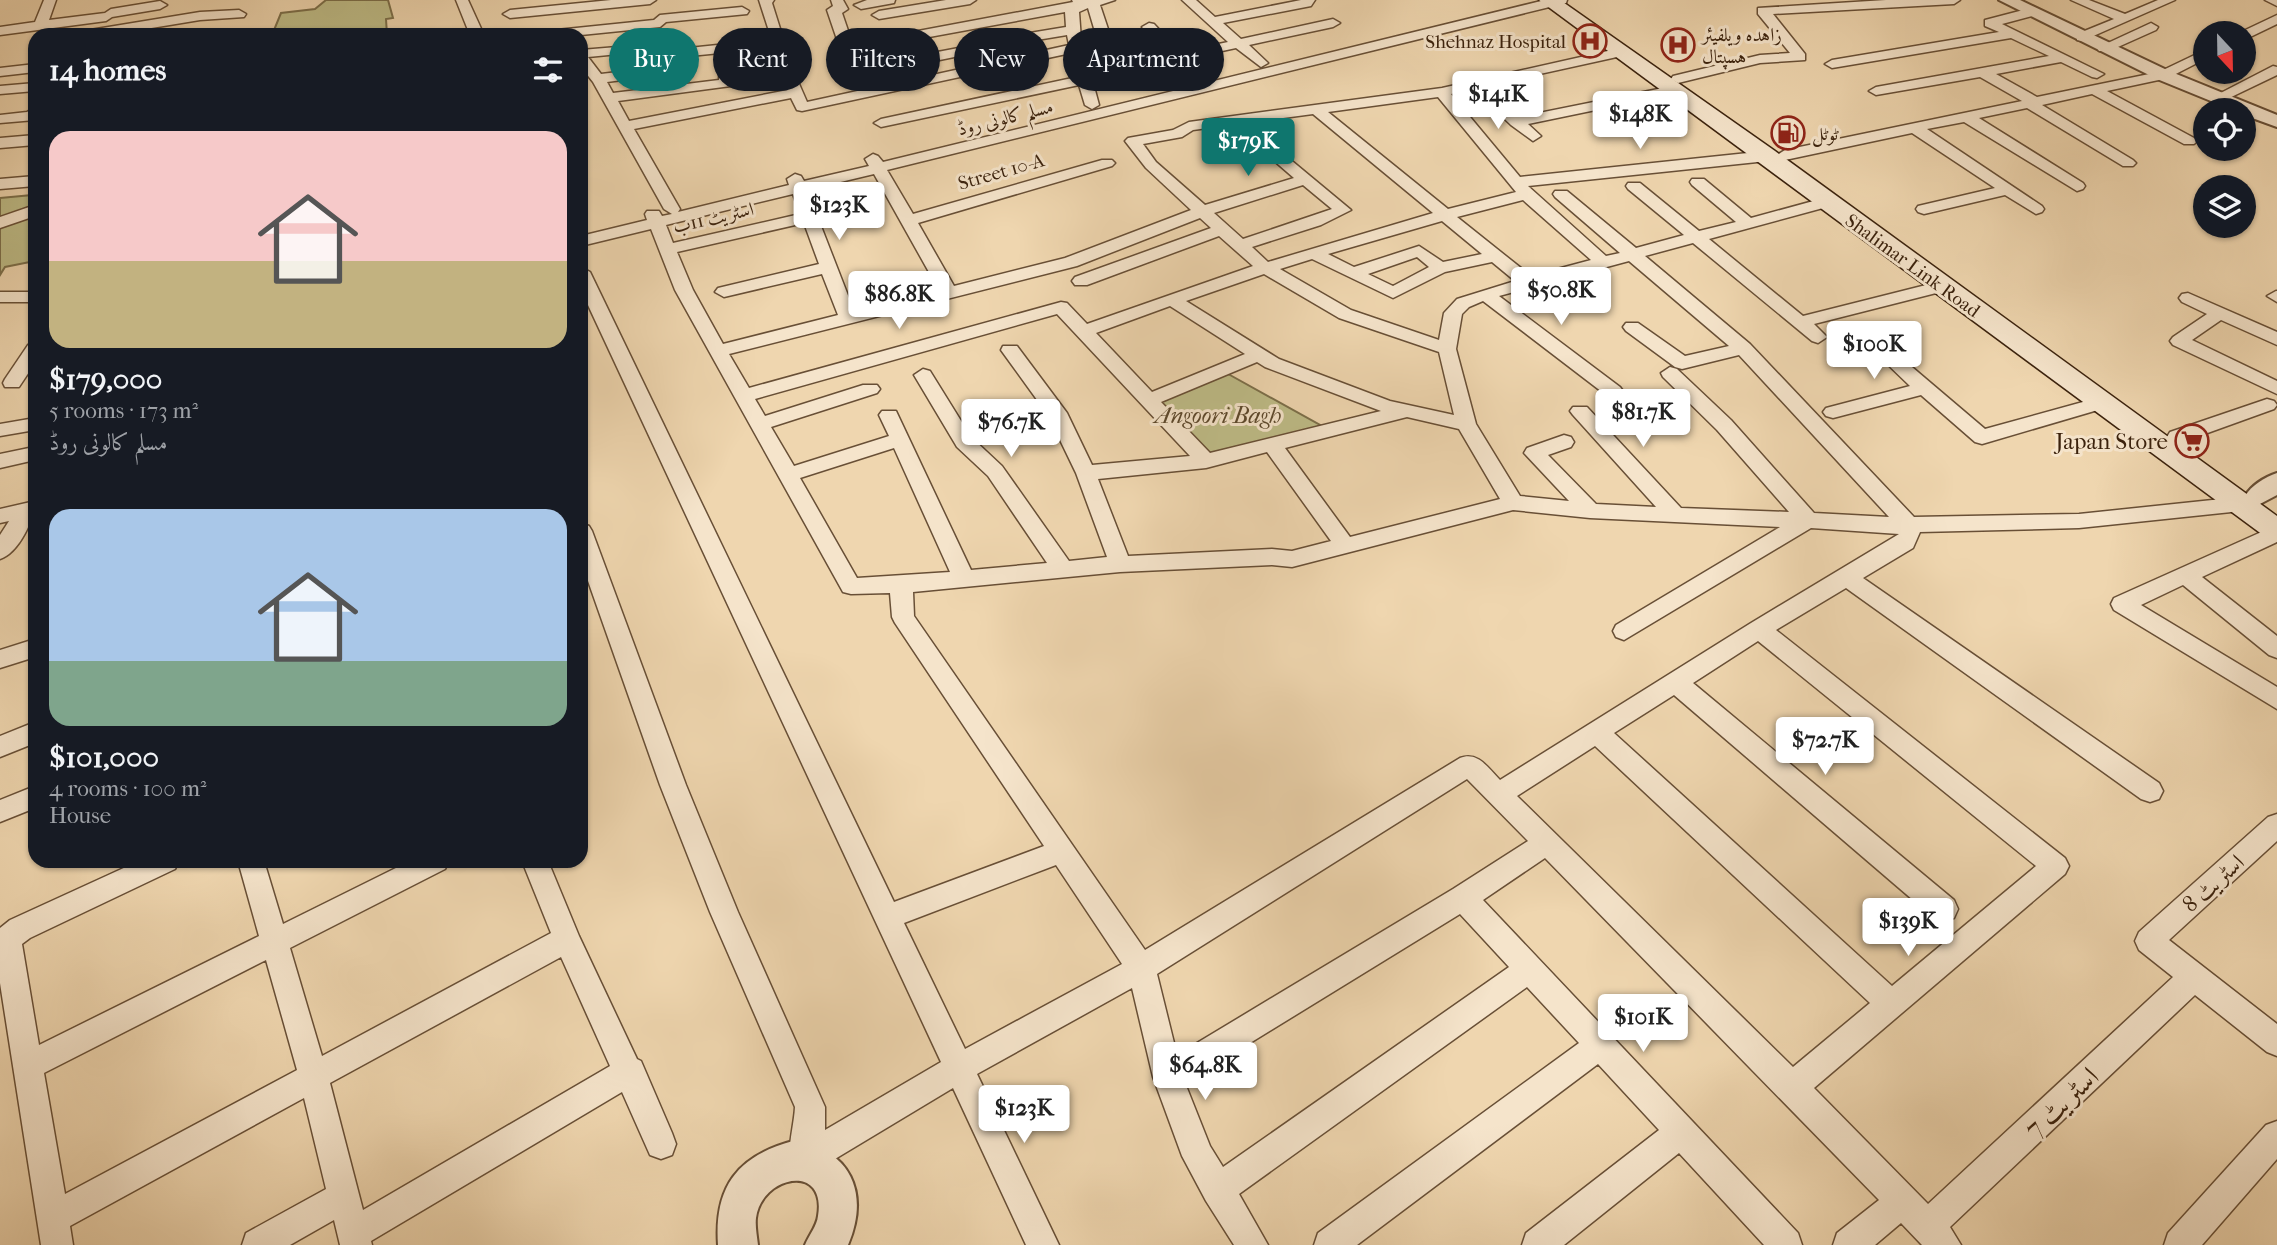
<!DOCTYPE html>
<html lang="en">
<head>
<meta charset="utf-8">
<style>
	body { margin:0; font-family:"IM FELL French Canon",Amiri,serif; background:#20242c; color:#f1f3f6; height:100vh; display:flex; flex-direction:column; font-size:26px; white-space:nowrap }
	* { box-sizing:border-box; margin:0 }
	p { font-size:23px; color:#9ea1a6 }
	.icon { flex:none; width:38px; height:38px; fill:none; stroke:currentColor; stroke-width:2; stroke-linecap:round; stroke-linejoin:round }
	.map { position:relative; flex:1; overflow:hidden }
	.panel { position:absolute; left:28px; top:28px; width:560px; height:840px; display:flex; flex-direction:column; background:#171b24; border-radius:21px; box-shadow:0 2px 5px #0004 }
	.panel>* { flex:none }
	.guide { position:absolute; left:609px; top:28px; width:665px; height:63px; display:flex; gap:14px }
	.needle { width:46px; rotate:158deg }
	.buttons { position:absolute; left:2193px; top:21px; display:grid; gap:14px }
	.buttons a { display:grid; place-items:center; width:63px; height:63px; border-radius:50%; background:#171b24; box-shadow:0 2px 5px #0004; font-size:35px }
	.price { position:absolute; translate:-50% -60px; padding:0 16px; border-radius:7px; background:#fff; color:#222; font-size:23px; line-height:46px; filter:drop-shadow(0 2px 4px #0008) }
	.price::after { content:''; position:absolute; left:50%; top:42px; width:21px; height:16px; margin-left:-10px; background:inherit; clip-path:polygon(0 0,100% 0,50% 100%) }
	.price.on { background:#0f766e; color:#fff }
	ul { padding:0; list-style:none }
	li { display:grid; align-content:center; gap:14px; height:371px; padding:0 21px }
	li span { display:grid; place-items:center; height:217px; border-radius:21px; color:#555 }
	li>.icon { margin-inline-start:auto }
	span .icon { width:126px; height:126px; fill:#fffc; stroke-width:1 }
	li b { font-size:30px }
	h2 { display:flex; justify-content:space-between; align-items:center; height:84px; padding:0 21px; font-size:30px }
	.chip { padding:0 24px; border-radius:32px; background:#171b24; box-shadow:0 2px 5px #0004; font-size:24px; line-height:63px }
	.chip.on { background:#0f766e; color:#fff }
	.map>svg:first-child { display:block }
	.green { fill:#bebc87; stroke:#7c6f4a; stroke-width:2 }
	.lines { fill:none; stroke-linecap:round; stroke-linejoin:round }
	.minor-casing { stroke:#684f36; stroke-width:3 }
	.tertiary-casing { stroke:#684f36; stroke-width:4 }
	.secondary-casing { stroke:#3b220d; stroke-width:3 }
	.minor { fill:#f5e4cb; fill-rule:evenodd }
	.tertiary { fill:#f5e4cb; fill-rule:evenodd }
	.secondary { fill:#f5e4cb; fill-rule:evenodd }
	.labels { text-anchor:middle; stroke-width:6; stroke-linejoin:round; paint-order:stroke }
	.far-poi-label { font-size:19px; fill:#3b220d; stroke:#f5e4cb; text-anchor:start }
	.far-street-label { font-size:19px; fill:#3b220d; stroke:#f5e4cb }
	.park-label { font-size:23px; font-style:italic; fill:#5c482c; stroke:#f5e4cb }
	.poi-label { font-size:23px; fill:#3b220d; stroke:#f5e4cb; text-anchor:end }
	.street-label { font-size:23px; fill:#3b220d; stroke:#f5e4cb }
	.near-street-label { font-size:28px; fill:#3b220d; stroke:#f5e4cb }
</style>
</head>
<body>
<div class="map">
<svg width="2277" height="1245" viewBox="0 0 2277 1245">
	<rect width="100%" height="100%" fill="#efd6af"/>
	<filter id="stains"><feTurbulence type="fractalNoise" baseFrequency=".00286" numOctaves="4"/><feColorMatrix values="0 0 0 0 .2 0 0 0 0 .09 0 0 0 0 .02 0 0 0 .5 -.17"/></filter>
	<radialGradient id="worn" r=".72"><stop offset=".6" stop-color="#630" stop-opacity="0"/><stop offset="1" stop-color="#630" stop-opacity=".3"/></radialGradient>
	<!-- green -->
	<g class="green">
		<polygon points="326,0 388,0 393,18 386,19 387,35 272,35 281,13 315,9"/>
		<polygon points="35,191 35,261 5,267 0,275 0,198 32,195"/>
		<polygon points="1221,370 1329,430 1206,461 1149,400"/>
	</g>
	<g class="lines">
		<defs>
			<g id="minor">
				<polygon points="44,0 56,0 49,20 105,13 111,9 160,1 167,5 160,9 112,17 106,21 0,35 0,27 35,22"/>
				<polygon points="456,0 468,0 484,35 470,35"/>
				<polygon points="611,0 656,0 650,4 510,18 503,14 510,10"/>
				<path d="M759 0H774L772 3 793 70 807 102 862 90 843 57 827 10 833 6 831 0H843L848 9 842 13 857 57 875 87 915 78 904 61 906 58 969 46 976 42 1066 27 1065 12 891 44 884 40 886 37 1073 2 1072 0H1115L1100 5 1110 35 1108 38 1103 39 1096 35 1088 8 1079 12 1081 40 1090 72 1167 55 1142 27 1149 23 1154 24 1180 52 1228 42 1182 0H1196L1215 17 1301 0H1315L1311 6 1223 23 1241 39 1333 19 1340 23 1333 27 1249 45 1268 63 1261 67 1236 48 1092 79 1099 105 1092 109 1085 105 1079 85 881 127 874 123 881 119 1077 77 1071 53 802 111 797 110 791 98 634 129 680 209 678 212 789 185 787 179 795 174 801 176 804 181 869 166 865 159 873 154 878 156 883 162 1545 0H1567L1566 3 887 170 913 214 1102 160H1112L1115 163 1112 166 918 223 954 286 1065 258 1191 210 1146 168 1125 141 1128 138 1173 130 1189 122 1442 88 1621 48 1626 49V55L1486 86 1519 117 1673 86 1680 90 1678 93 1528 124 1541 136 1533 141 1511 125 1473 89 1451 94 1520 177 1767 151 1775 156 1767 161 1528 186 1606 256 1620 253 1555 197 1553 194 1555 191H1567L1636 248 1684 235 1628 189 1626 186 1628 183H1640L1699 231 1736 222 1692 185 1690 182 1692 179H1704L1751 218 1828 197 1834 199 1836 202 1834 205 1709 239 1803 316 1942 281 1948 282 1951 286 1948 290 1814 324 1827 337 1818 343 1812 341 1693 243 1645 256 1750 344 1914 517 2079 514 2241 497 2248 499 2251 504 2248 509 2241 511 2079 528 1920 532 1913 548 1863 578 2159 783 2163 791 2159 799 2150 802 2141 799 1846 588 1776 630 2065 858 2069 866 2065 874 1814 1088 1928 1204 2173 977 2139 950 2135 941 2139 932 2268 817 2277 814V841L2169 940 2277 1024V1056L2267 1052 2195 995 1950 1227 1961 1245H1922L1901 1223 1875 1245H1833L1837 1233 1879 1200 1545 858 1483 900 1798 1233 1802 1245H1764L1679 1153 1564 1245H1522L1526 1233 1659 1130 1598 1064 1357 1245H1314L1318 1233 1579 1043 1527 987 1239 1194 1268 1245H1234L1206 1201 1182 1156 1153 1077 1132 988 977 1074 1059 1245H1026L953 1088 815 1171 804 1176 793 1171C785 1153 794 1128 795 1107L710 912 660 785 581 561V523L589 526 592 531 686 785 738 912 825 1107V1130L941 1062 581 290V267L590 272 894 902 1044 846 895 623 892 617 890 593 851 594 843 592 675 290 651 229 581 246V236L647 220 645 214 647 211H659L662 216 672 214 664 209 593 82 581 67V50L665 43V49L660 50 588 57 601 74 660 67 667 71 660 75 607 82 613 93 719 80 720 53 660 59 653 55 660 51 727 44 734 48 731 86 618 101 629 121 788 90ZM1067 35 1069 45 928 76 920 64 969 54 976 50ZM1438 97 1516 192 1448 209 1328 112ZM1313 114 1433 213 1268 262 1252 247 1321 225 1351 210 1268 141 1252 122ZM1237 124 1258 147 1294 178 1205 205 1156 162 1143 144 1182 137 1193 130ZM874 174 939 290 854 311 807 190ZM1303 185 1332 209 1243 239 1214 213ZM793 194 800 214 673 243 666 225ZM1523 200 1591 260 1531 276 1457 217ZM1200 218 1211 228 1075 277 1072 281 1075 285H1087L1219 236 1253 266 1087 324 1067 303 1061 302 749 388 729 354 1077 266ZM1442 221 1482 254 1443 262 1419 246 1354 267 1328 254ZM804 223 819 264 718 288 715 292 724 297 822 274 838 315 723 344 693 290 677 252ZM1417 257 1429 267 1393 286 1368 274ZM1312 259 1393 298 1445 272 1492 262 1515 281 1457 299 1444 313 1439 340 1351 310 1280 269ZM1629 261 1729 346 1685 356 1638 323H1626L1623 327 1626 331 1675 367 1682 369 1739 355 1889 517 1814 513 1731 420 1677 369 1670 367 1661 373 1663 377 1717 430 1789 512 1681 508 1587 407H1573L1570 411 1573 415 1656 507 1596 504 1548 455 1571 447 1574 442 1571 437 1564 435 1527 448 1524 453 1569 501 1520 496 1476 424 1456 349 1462 314 1469 307 1483 301 1606 395H1620L1623 391 1620 387 1499 296ZM1264 274 1339 318 1439 352 1454 415 1390 401 1279 359 1186 301ZM1170 306 1245 354 1152 392 1096 333ZM1057 314 1190 456 1092 465 1067 413 1017 346H1003L1001 350 1048 415 1076 473 1107 557 1069 561 1002 466 971 437 930 371 923 369 914 375 957 447 988 476 1047 563 971 570 896 411H882L879 415 889 436 794 466 771 427 877 393 880 389 877 385H863L765 416 755 399ZM1257 362 1265 367 1381 411 1210 453 1161 402ZM1407 417 1459 429 1500 499 1350 537 1285 448ZM894 448 950 572 857 578 800 478ZM1267 452 1331 541 1292 551 1272 549 1128 556 1098 479 1206 468ZM1513 510 1590 518 1780 527 1616 625 1613 631 1616 637 1624 640 1811 528 1899 534 1751 623 1500 780C1488 768 1478 751 1460 758L1145 950 914 616 913 592 1120 572 1272 565 1292 567ZM1758 641 2036 866 1892 986 1614 733 1674 695 1934 918 1944 921 1954 918 1958 909 1954 900 1693 683ZM1595 746 1870 1003 1793 1067 1517 796ZM1467 779 1528 841 1453 889 1177 1055 1157 974ZM1056 865 1122 964 965 1049 904 923ZM1460 914 1509 967 1223 1167 1210 1146 1185 1083Z"/>
				<polygon points="867,0 895,0 894,3 861,9 854,5"/>
				<polygon points="946,0 976,0 970,4 879,19 872,15 879,11"/>
				<polygon points="1886,0 1960,0 1954,4 1773,14 1805,54 1805,60 1760,63 1678,83 1671,79 1673,76 1760,55 1790,53 1758,14 1758,8"/>
				<polygon points="2071,0 2089,0 2125,14 2158,0 2175,0 2082,41 2077,40 2077,34 2114,19"/>
				<polygon points="2265,0 2277,0 2277,6"/>
				<polygon points="742,7 749,11 747,14 666,22 660,27 581,35 540,35 547,31 654,20 660,15"/>
				<polygon points="2031,8 2036,9 2036,15 2002,24 2104,74 2097,78 2092,77 2061,62 1996,74 2037,97 2159,72 2205,50 2205,59 2168,78 2107,91 2194,138 2197,141 2194,144 2184,144 2092,94 2042,105 2133,160 2136,163 2133,166 2123,166 2027,108 1979,118 2083,183 2085,186 2083,189 2077,191 1964,122 1927,129 2042,206 2044,209 2042,212 2036,214 2005,195 1924,214 1918,212 1916,209 1918,206 1995,188 1912,133 1785,160 1777,155 1785,150 2022,101 1980,77 1876,95 1869,91 1876,87 2049,56 2011,38 1832,68 1825,64 1832,60 1999,32 1985,26 1985,20"/>
				<polygon points="239,10 246,14 244,17 200,20 109,35 77,35 84,31 200,12"/>
				<polygon points="2277,15 2277,24 2244,40 2244,33 2239,33"/>
				<polygon points="2151,23 2158,27 2156,30 2109,51 2099,51 2097,48"/>
				<polygon points="35,64 35,72 0,76 0,68"/>
				<polygon points="2273,66 2277,67 2277,75 2223,101 2213,101 2211,98"/>
				<polygon points="35,83 35,91 0,94 0,86"/>
				<polygon points="35,107 35,120 0,123 0,115 27,112"/>
				<polygon points="35,135 35,145 0,148 0,138"/>
				<polygon points="35,176 35,186 0,189 0,179"/>
				<polygon points="35,205 35,216 0,228 0,217"/>
				<polygon points="2276,291 2277,291 2277,302 2267,296"/>
				<rect x="0" y="292" width="35" height="10"/>
				<polygon points="2188,293 2277,332 2277,345 2221,320 2192,340 2277,381 2277,394 2173,345 2170,341 2173,337 2207,314 2182,302 2179,298 2182,294"/>
				<polygon points="35,343 35,363 19,387 5,387 3,383 5,379 28,345"/>
				<polygon points="1892,354 1899,356 1985,429 2101,397 2108,399 2111,403 2108,407 1982,444 1975,442 1921,395 1833,418 1826,416 1823,412 1826,408 1910,386 1883,360"/>
				<polygon points="2267,399 2274,401 2277,405 2274,409 2177,444 2170,442 2167,437 2170,432"/>
				<polygon points="35,418 35,430 0,436 0,424"/>
				<polygon points="29,448 35,450 35,460 0,468 0,454"/>
				<path d="M35 501C35 518 19 553 0 559V535L9 521 0 523V509Z"/>
				<polygon points="2277,525 2277,542 2202,577 2277,636 2277,658 2269,655 2183,585 2141,605 2277,687 2277,709 2114,610 2111,604 2114,598"/>
				<polygon points="35,639 35,657 0,668 0,650"/>
				<polygon points="35,722 35,743 0,757 0,736"/>
				<polygon points="35,786 35,808 0,822 0,800"/>
				<path d="M139 861H179L175 869 30 938 22 944 39 1045 259 936 238 861H264L283 924 410 861H449L445 869 290 948 322 1056 551 933 522 861H548L579 936 637 1059 641 1061 672 1133 676 1144 672 1155 661 1159 650 1155 622 1092 371 1241 372 1245H340L334 1220 290 1245H242L246 1233 326 1189 304 1098 70 1226 73 1245H41L0 983V928L10 920ZM561 957 610 1066 363 1210 330 1083ZM266 960 297 1070 65 1194 44 1073Z"/>
				<polygon points="2277,1121 2277,1159 2202,1245 2164,1245 2168,1233 2266,1125"/>
			</g>
			<g id="tertiary">
				<polygon points="1999,0 2020,0 2169,71 2277,115 2277,127 2244,115 2244,110 2233,110 2157,79"/>
				<path d="M2277 473V495L2258 505 2249 502 2245 496C2252 485 2265 477 2277 473Z"/>
				<path d="M793 1141C851 1149 870 1193 848 1245H805C809 1235 817 1226 818 1216 827 1162 761 1176 756 1218 755 1226 757 1236 758 1245H718C714 1187 737 1156 793 1141Z"/>
			</g>
			<polygon id="secondary" points="1539,0 1560,0 1775,151 2277,516 2277,541 2267,538"/>
		</defs>
		<!-- minor casing -->
		<use href="#minor" class="minor-casing"/>
		<!-- tertiary casing -->
		<use href="#tertiary" class="tertiary-casing"/>
		<!-- secondary casing -->
		<use href="#secondary" class="secondary-casing"/>
		<!-- minor -->
		<use href="#minor" class="minor"/>
		<!-- tertiary -->
		<use href="#tertiary" class="tertiary"/>
		<!-- secondary -->
		<use href="#secondary" class="secondary"/>
	</g>
	<!-- icons -->
	<defs>
		<symbol id="hospital-ring" viewBox="-11 -11 22 22"><circle r="9.5" fill="#f5e4cb" stroke="#8f2418" stroke-width="1.5"/><path d="M-5-5h3v3.5h4V-5h3V5h-3V1.5h-4V5h-3Z" fill="#8f2418"/></symbol>
		<symbol id="fuel-ring" viewBox="-11 -11 22 22"><circle r="9.5" fill="#f5e4cb" stroke="#8f2418" stroke-width="1.5"/><path d="M-5.5-6h7V0h2V4h1.3V-2.5L3-4.5l.8-.8L6-3V5H2.5V1h-1V6h-7ZM-4.2-4.7v3.2H.2V-4.7Z" fill="#8f2418"/></symbol>
		<symbol id="supermarket-ring" viewBox="-11 -11 22 22"><circle r="9.5" fill="#f5e4cb" stroke="#8f2418" stroke-width="1.5"/><path d="M-6-5.5h2.5l.6 2H6L4.5 2H-2.5L-4.4-4H-6ZM-1.5 3.2a1.3 1.3 0 1 0 .1 0ZM3 3.2a1.3 1.3 0 1 0 .1 0Z" fill="#8f2418"/></symbol>
	</defs>
	<g fill-rule="evenodd">
		<use href="#hospital-ring" x="1571" y="22" width="38" height="38"/>
		<use href="#hospital-ring" x="1659" y="26" width="38" height="38"/>
		<use href="#fuel-ring" x="1769" y="114" width="38" height="38"/>
		<use href="#supermarket-ring" x="2173" y="422" width="38" height="38"/>
	</g>
	<g class="labels">
		<!-- far-poi labels -->
		<g class="far-poi-label">
			<text x="1702" y="41">زاہدہ ویلفیئر<tspan x="1702" dy="22">ہسپتال</tspan></text>
			<text x="1566" y="48" text-anchor="end">Shehnaz Hospital</text>
			<text x="1812" y="140">ٹوٹل</text>
		</g>
		<!-- far-street labels -->
		<g class="far-street-label">
			<text transform="translate(1005 117) rotate(-14)" y="7">مسلم کالونی روڈ</text>
			<text transform="translate(1001 171) rotate(-16)" y="7">Street 10-A</text>
			<text transform="translate(713 217) rotate(-13)" y="7">اسٹریٹ 11ب</text>
			<text transform="translate(1913 265) rotate(36)" y="7">Shalimar Link Road</text>
		</g>
		<!-- park labels -->
		<g class="park-label">
			<text x="1218" y="423">Angoori Bagh</text>
		</g>
		<!-- poi labels -->
		<g class="poi-label">
			<text x="2168" y="449">Japan Store</text>
		</g>
		<!-- street labels -->
		<g class="street-label">
			<text transform="translate(2213 883) rotate(-42)" y="8">اسٹریٹ 8</text>
		</g>
		<!-- near-street labels -->
		<g class="near-street-label">
			<text transform="translate(2061 1102) rotate(-43)" y="10">اسٹریٹ 7</text>
		</g>
	</g>
	<rect width="100%" height="100%" filter="url(#stains)"/>
	<rect width="100%" height="100%" fill="url(#worn)"/>
</svg>
<div class="buttons">
<a><svg class="needle" viewBox="-14 -14 28 28"><path d="M0-13l5 13h-10z" fill="#e53935"/><path d="M0 13l5-13h-10z" fill="#9ea1a6"/></svg></a>
<a><svg class="icon" aria-label="locate" viewBox="0 0 24 24"><circle cx="12" cy="12" r="6"/><path d="M12 2v4M12 18v4M2 12h4M18 12h4"/></svg></a>
<a><svg class="icon" aria-label="layers" viewBox="0 0 24 24"><path d="M12 4l9 5-9 5-9-5zM3 14l9 5 9-5"/></svg></a>
</div>
<b class="price" style="left:1498px;top:131px">$141K</b>
<b class="price" style="left:1640px;top:151px">$148K</b>
<b class="price on" style="left:1248px;top:178px">$179K</b>
<b class="price" style="left:839px;top:242px">$123K</b>
<b class="price" style="left:1561px;top:327px">$50.8K</b>
<b class="price" style="left:899px;top:331px">$86.8K</b>
<b class="price" style="left:1874px;top:381px">$100K</b>
<b class="price" style="left:1643px;top:449px">$81.7K</b>
<b class="price" style="left:1011px;top:459px">$76.7K</b>
<b class="price" style="left:1825px;top:777px">$72.7K</b>
<b class="price" style="left:1908px;top:958px">$139K</b>
<b class="price" style="left:1643px;top:1054px">$101K</b>
<b class="price" style="left:1205px;top:1102px">$64.8K</b>
<b class="price" style="left:1024px;top:1145px">$123K</b>
<div class="guide">
<a class="chip on">Buy</a>
<a class="chip">Rent</a>
<a class="chip">Filters</a>
<a class="chip">New</a>
<a class="chip">Apartment</a>
</div>
<section class="panel">
<h2>14 homes<svg class="icon" aria-label="filters" viewBox="0 0 24 24"><path d="M4 7h16M4 17h16"/><circle cx="9" cy="7" r="2"/><circle cx="15" cy="17" r="2"/></svg></h2>
<ul>
<li><span style="background:linear-gradient(#f6c9c9 60%,#c2b280 0)"><svg class="icon" aria-label="home" viewBox="0 0 24 24"><path d="M3 11l9-7 9 7M6 9v11h12V9"/></svg></span><div><b>$179,000</b><p>5 rooms · 173 m²</p><p>مسلم کالونی روڈ</p></div></li>
<li><span style="background:linear-gradient(#a9c7e8 70%,#7fa58c 0)"><svg class="icon" aria-label="home" viewBox="0 0 24 24"><path d="M3 11l9-7 9 7M6 9v11h12V9"/></svg></span><div><b>$101,000</b><p>4 rooms · 100 m²</p><p>House</p></div></li>
</ul>
</section>
</div>
</body>
</html>
